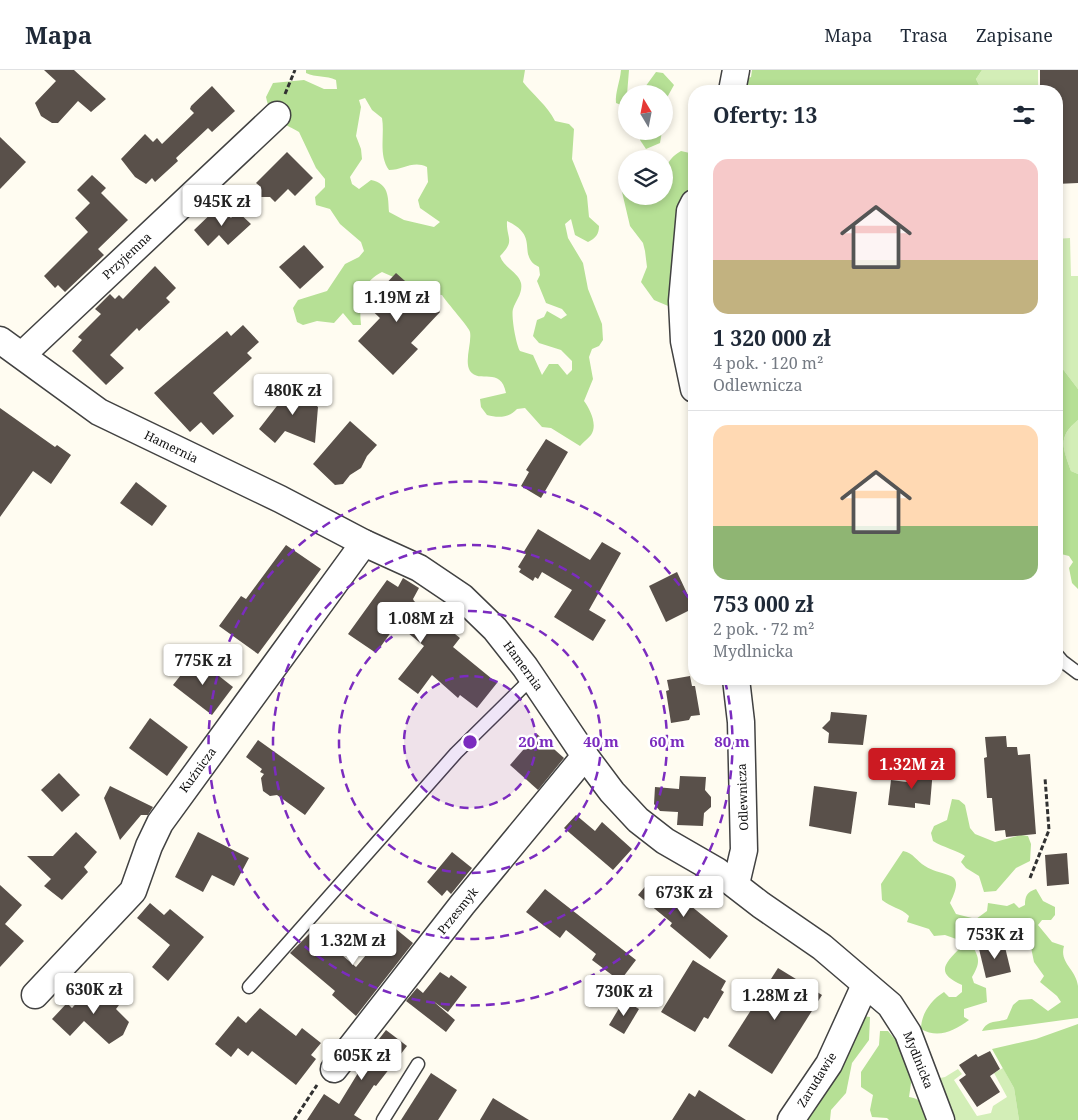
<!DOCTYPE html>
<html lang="pl">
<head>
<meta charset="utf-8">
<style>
	body { margin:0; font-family:"Noto Serif",serif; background:#f6f6f7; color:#1f2937; height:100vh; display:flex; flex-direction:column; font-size:19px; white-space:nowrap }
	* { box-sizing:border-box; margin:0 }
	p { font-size:16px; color:#747a83 }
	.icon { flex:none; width:28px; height:28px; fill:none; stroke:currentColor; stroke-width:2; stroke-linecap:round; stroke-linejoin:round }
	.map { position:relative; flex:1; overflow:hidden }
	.side { position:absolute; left:688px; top:15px; width:375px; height:600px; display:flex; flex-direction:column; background:#fff; border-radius:20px; box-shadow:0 2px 8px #0003 }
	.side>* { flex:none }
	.needle { width:32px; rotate:350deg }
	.buttons { position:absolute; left:618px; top:15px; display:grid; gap:10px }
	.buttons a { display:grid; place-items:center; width:55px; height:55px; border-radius:50%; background:#fff; box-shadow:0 2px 8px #0003; font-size:25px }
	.price { position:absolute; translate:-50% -42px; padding:0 11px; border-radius:5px; background:#fff; color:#222; font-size:16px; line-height:32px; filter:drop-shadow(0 1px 2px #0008) }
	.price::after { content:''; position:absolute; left:50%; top:30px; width:15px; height:11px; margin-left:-8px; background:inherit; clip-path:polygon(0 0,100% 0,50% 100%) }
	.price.selected { background:#cc1a22; color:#fff }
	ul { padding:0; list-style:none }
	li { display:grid; align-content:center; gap:10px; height:265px; padding:0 25px }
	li+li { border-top:1px solid #e0e1e3 }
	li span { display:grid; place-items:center; height:155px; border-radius:15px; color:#555 }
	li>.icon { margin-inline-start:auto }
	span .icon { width:90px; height:90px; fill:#fffc; stroke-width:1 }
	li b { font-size:21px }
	h2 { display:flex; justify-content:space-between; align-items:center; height:60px; padding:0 25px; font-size:21px }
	header { display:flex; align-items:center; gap:30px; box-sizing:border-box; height:70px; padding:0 25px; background:#fff; border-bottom:1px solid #e0e1e3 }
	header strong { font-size:24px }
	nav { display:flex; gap:28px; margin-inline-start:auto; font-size:18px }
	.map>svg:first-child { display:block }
	.green { fill:#d3eeb7 }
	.forest { fill:#b6e095; fill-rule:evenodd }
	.building { fill:#59504a }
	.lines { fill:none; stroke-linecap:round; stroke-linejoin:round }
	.service-casing { stroke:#424242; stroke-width:15 }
	.minor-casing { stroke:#424242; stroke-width:29 }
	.path { stroke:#313131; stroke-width:3; stroke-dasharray:5 2.5; stroke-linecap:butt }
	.service { stroke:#fff; stroke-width:12 }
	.minor { stroke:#fff; stroke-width:26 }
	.ring { fill:none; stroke:#7b2cbf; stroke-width:2.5; stroke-dasharray:9 6 }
	.labels { text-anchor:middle; stroke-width:5; stroke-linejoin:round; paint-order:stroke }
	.street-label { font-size:12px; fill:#0f0f0f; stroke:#fff }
	.centre { fill:#7b2cbf; stroke:#fff; stroke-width:2.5 }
	.ring-label { font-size:15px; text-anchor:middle; font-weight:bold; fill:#7b2cbf; stroke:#fff; stroke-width:5; stroke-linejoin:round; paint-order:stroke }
</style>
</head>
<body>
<header>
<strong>Mapa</strong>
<nav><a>Mapa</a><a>Trasa</a><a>Zapisane</a></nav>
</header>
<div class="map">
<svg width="1078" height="1050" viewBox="0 0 1078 1050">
	<rect width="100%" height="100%" fill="#fffcf1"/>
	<!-- green -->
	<g class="green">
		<polygon points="982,0 1038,0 1038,21 982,21 976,9"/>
		<polygon points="1070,168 1071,206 1078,206 1078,319 1059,294 1057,266 1062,246 1062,231 1056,210 1056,169"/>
		<path d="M1078 350V404L1071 401C1063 378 1057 367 1078 350Z"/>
		<polygon points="1003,998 1014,1018 1019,1050 950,1050 936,1009 945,1007 958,999 962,1004 954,1010 977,1046 991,1043 993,1036 1007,1027 994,1003"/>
	</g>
	<!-- forest -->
	<g class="forest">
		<path d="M306 0H525L523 12C533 25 547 35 555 51L569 54 574 59 572 89 587 126 589 147 599 156C599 164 596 168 588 172L575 165 571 149 565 154 568 168 583 193 588 219 602 254 603 270 599 276 592 279 589 287 593 309 584 331C590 339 598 355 591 365 588 369 583 372 580 376L551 358 542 357 525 338 517 339C509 348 498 348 487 345L481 337 480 329 506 323C501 296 479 314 470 301 464 291 472 273 470 262 469 257 447 233 442 225L408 222 398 209 382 202C360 213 359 233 361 255H353L343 243 334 253 317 251 303 255 297 252 293 238 298 230 327 221 345 194 359 187 364 181 361 172 340 154 330 139 316 135 315 127 325 117V109L316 98 299 62C280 51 271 51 266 27L273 13 304 10 324 19H337L336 10C326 5 316 8 306 3ZM365 28 372 40 382 48C385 65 378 85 389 100 403 100 413 90 427 97L428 112 418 130 420 138 440 152 434 157 404 150 389 142C388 126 389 114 371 110L359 119 352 114 350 107 362 89 361 79 356 66 361 37 359 30ZM507 151C541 166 516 186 539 197L540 205 537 211 546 233 562 239 567 245 561 249 547 241 544 247 537 250 533 266 539 273 561 280 572 291V300L567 305 558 294H549L542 305 533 285 520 281C516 274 511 246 513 239 516 230 523 223 521 213 518 202 504 198 500 186 516 170 506 169 507 151Z"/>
		<path d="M621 0H629L626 37 616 33C615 22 620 12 621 0Z"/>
		<polygon points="752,0 982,0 976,9 982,21 733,21 743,10 751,7"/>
		<polygon points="656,2 663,3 674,15 664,33 664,24 640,24"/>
		<polygon points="640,61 662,61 660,73 646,79 640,70"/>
		<path d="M681 81 694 84V116L688 122 680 241 654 230 641 212 647 197 645 181 643 173 630 156 622 122 626 121V126H664C664 106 662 92 681 81Z"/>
		<path d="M1056 210 1062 231V246L1057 266 1059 294 1078 319V350C1057 367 1063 378 1071 401L1078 404V519L1072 513 1069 498 1073 492 1069 486 1061 484 1056 486Z"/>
		<path d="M952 729 959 730 965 735 970 758 975 764 995 772 1021 765 1028 766 1031 774 1030 791 1016 798 996 821 984 822 979 806 966 798 961 792 965 786C959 781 942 777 933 771L931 763 934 756 947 750Z"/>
		<path d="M903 781C914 783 916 791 925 796 945 809 967 798 950 833L956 844 976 849 987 841 988 833 1007 836 1014 833 1019 838 1025 835C1025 826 1027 822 1036 819L1043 831 1055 837V845L1051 850H1042L1038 855 1052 872 1064 876C1059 893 1076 899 1078 916 1078 926 1078 937 1078 948L982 961C988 949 997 953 1007 949L1013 935 1019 930 1032 929 1048 941 1061 932 1057 926 1040 912 1044 906 1034 892 1028 863 1014 860 1008 863 993 859 986 861 982 867 975 869 972 875C980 889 980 893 972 907L974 913 986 918 987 932 964 939V947L969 950C954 961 938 969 921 959 921 944 931 930 944 922L949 927H956L962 922V915C936 903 943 895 961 877L959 870 945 865 934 866 929 859 907 852 909 846C901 838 890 837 882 830L881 814Z"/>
		<polygon points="862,946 870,947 869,970 852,993 846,1023 831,1040 830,1050 801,1050"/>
		<polygon points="1078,954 1078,1050 1019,1050 1014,1018 992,979 1036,969"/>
		<path d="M880 961H888L893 967 901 969 913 1000 909 1027C923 1029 925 1038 929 1050H889L887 1048 872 1047 870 1040 873 1025 861 1017V1002L879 975Z"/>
	</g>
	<!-- building -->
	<g class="building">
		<polygon points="44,0 74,0 106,29 91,42 78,31 58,53 52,53 41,46 35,33 56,11"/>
		<polygon points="1040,0 1078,0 1078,113 1056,114 1056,21 1040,21"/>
		<polygon points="212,16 235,41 212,62 208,58 176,88 178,91 155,112 152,108 146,114 135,107 121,89 145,64 153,72 157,68 162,74 194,43 190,39 191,36"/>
		<polygon points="0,67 26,92 0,119"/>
		<polygon points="287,82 313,108 295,126 288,119 275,132 270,127 261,127 261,117 256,113"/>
		<polygon points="92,105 106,118 101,123 128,150 98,179 104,185 65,222 58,215 55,218 44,206 88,162 75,148 90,133 77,120"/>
		<polygon points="219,136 231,148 237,141 251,154 228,175 219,165 208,176 194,160"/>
		<polygon points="304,175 324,197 300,219 279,197"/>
		<polygon points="155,196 176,218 166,228 170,232 139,261 137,258 110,285 124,298 106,315 72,281 82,270 78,267 101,244 95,239 110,224 115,229 119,225 123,229"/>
		<polygon points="396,203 440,242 411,273 418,279 393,305 358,271 380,248 366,235"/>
		<polygon points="243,255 259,272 247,283 252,288 213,323 234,346 213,365 201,352 190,362 154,323 227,261 231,266"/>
		<polygon points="293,311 306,322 304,325 318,337 315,373 285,361 275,373 259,359 280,332 277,330"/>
		<polygon points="0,338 55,377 57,375 71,385 51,414 33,401 0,447"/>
		<polygon points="350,351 377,375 367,386 361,398 350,405 343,414 335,415 313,394"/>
		<polygon points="546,369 568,382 541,428 521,416 529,402 526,400"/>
		<polygon points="136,412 167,436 152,456 120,433"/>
		<polygon points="538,459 590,490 602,472 621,483 589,540 606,550 593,571 554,547 572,520 542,502 538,509 535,507 533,511 519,502 521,499 518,497 526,484 523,483"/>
		<polygon points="286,475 321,499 258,584 219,556 241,526 246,529"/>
		<polygon points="677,502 694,538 666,552 649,516"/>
		<polygon points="403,508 419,518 413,529 414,531 460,568 453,577 497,613 477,638 460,625 458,628 432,605 418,624 398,609 424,576 397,554 376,583 348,564 387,510 398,517"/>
		<polygon points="195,587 233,617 212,645 173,615"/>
		<polygon points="690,606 692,616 695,616 700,645 691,646 689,650 671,653 666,621 669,620 667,610"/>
		<polygon points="831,642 867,645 863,675 828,673 829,663 822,658 830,650"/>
		<polygon points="150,648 188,677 167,706 129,678"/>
		<polygon points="537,664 564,688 538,720 510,695"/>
		<polygon points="1006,666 1007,677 1017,677 1018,685 1030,684 1036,764 1006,767 1005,760 995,761 992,728 987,728 984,688 987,687 985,667"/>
		<polygon points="258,670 325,718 305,745 277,725 270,726 263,721 261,708 264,704 260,702 262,699 246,687"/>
		<polygon points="917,698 933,699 930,735 915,733 915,738 888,735 891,710 915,713"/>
		<polygon points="59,703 80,725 62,742 41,720"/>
		<polygon points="680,706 706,707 705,720 711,727 711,737 704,743 703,756 677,755 678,742 660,741 654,734 655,717 679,719"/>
		<polygon points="110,716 153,737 148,745 141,745 120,770 104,728"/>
		<polygon points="814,716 857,722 851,764 809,756"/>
		<polygon points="576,745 595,761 602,752 632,779 613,800 564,758"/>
		<polygon points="76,762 97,782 84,797 88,802 62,830 44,816 51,809 27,786 53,786"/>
		<polygon points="198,762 249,788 234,816 212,805 203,822 175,807"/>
		<polygon points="452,782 472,798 451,824 447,820 442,826 427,812"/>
		<polygon points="1067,783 1069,814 1047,816 1045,785"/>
		<polygon points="654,806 728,866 710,889 670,856 672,853 638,825"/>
		<polygon points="0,815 22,835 5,854 24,871 0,897"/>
		<polygon points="545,819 636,890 620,911 592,890 596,884 566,860 560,868 526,842"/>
		<polygon points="150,833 164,845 170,839 204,867 168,911 152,897 170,875 137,848"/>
		<polygon points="391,855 413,873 356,946 332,925 335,921 290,883 313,860 356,897"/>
		<polygon points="1004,873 1011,902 986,908 979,879"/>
		<polygon points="693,890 726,911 721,920 724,922 708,949 704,947 695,962 661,942"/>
		<polygon points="778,898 822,925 772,1004 728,976"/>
		<polygon points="440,902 449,908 451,905 467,917 448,942 433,931 455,950 446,962 406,931 417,918 423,923"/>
		<polygon points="95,913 119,935 116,939 129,952 123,965 109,974 84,951 70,966 52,949 67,933 72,938"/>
		<polygon points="624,930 639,939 624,964 609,955"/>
		<polygon points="260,938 296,966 302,958 321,973 311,985 316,989 296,1015 252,981 248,986 238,978 231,987 215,974 238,946 246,953"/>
		<polygon points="386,960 407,976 376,1016 374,1015 354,1045 362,1050 307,1050 324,1024 339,1034 358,1003 355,1000"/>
		<polygon points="990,981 1000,999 990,1006 1000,1022 977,1037 959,1010 966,1005 959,995 976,984 978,987"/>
		<polygon points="431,1003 457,1020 438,1050 401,1050"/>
		<polygon points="699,1020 746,1050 672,1050 689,1023 695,1027"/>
		<polygon points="493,1028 529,1050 480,1050"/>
	</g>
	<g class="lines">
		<defs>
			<g id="service">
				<polyline points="1056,584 1062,591 1078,603"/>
				<polyline points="249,917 456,683 532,608"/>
				<polyline points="383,1050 418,994"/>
			</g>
			<g id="minor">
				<polyline points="732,21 736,0"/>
				<polyline points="694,133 690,141 682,231 684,271 694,319"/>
				<polyline points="0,270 99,342 280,429 364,473 419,498 462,527 495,559 525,597 585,686 612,722 638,750 665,771 717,801 761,835 822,877 890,935 908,963 941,1050"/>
				<polyline points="22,285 277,45"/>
				<polyline points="736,609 741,652 744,780 736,814"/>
				<polyline points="35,925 133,821 149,776 160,753 364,473"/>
				<polyline points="334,999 462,835 585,686"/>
				<polyline points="791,1050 829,994 865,915"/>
			</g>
		</defs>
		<!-- service casing -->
		<use href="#service" class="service-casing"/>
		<!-- minor casing -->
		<use href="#minor" class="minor-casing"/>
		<!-- path -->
		<g class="path">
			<polyline points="285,24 295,0"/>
			<polyline points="1030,808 1049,760 1045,708"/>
			<polyline points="294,1050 317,1015"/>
		</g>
		<!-- service -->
		<use href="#service" class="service"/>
		<!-- minor -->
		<use href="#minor" class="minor"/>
	</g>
	<!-- distance rings -->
	<circle cx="470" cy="672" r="66" fill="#7b2cbf" fill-opacity=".12"/>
	<g class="ring">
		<circle cx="470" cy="672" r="66"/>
		<circle cx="470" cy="672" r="131"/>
		<circle cx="470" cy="672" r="197"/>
		<path d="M725 611A262 262 0 1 1 693 535"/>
	</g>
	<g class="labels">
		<!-- street labels -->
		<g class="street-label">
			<text transform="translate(127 186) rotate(-43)" y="4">Przyjemna</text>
			<text transform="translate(171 377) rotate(26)" y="4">Hamernia</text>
			<text transform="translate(523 596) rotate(54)" y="4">Hamernia</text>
			<text transform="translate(198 700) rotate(-54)" y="4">Kuźnicza</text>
			<text transform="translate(743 727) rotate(-92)" y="4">Odlewnicza</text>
			<text transform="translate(458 841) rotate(-51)" y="4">Przesmyk</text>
			<text transform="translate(918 990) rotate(68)" y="4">Mydlnicka</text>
			<text transform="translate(817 1010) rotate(-58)" y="4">Zarudawie</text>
		</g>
	</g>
	<circle cx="470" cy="672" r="8" class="centre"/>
	<g class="ring-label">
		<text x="536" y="677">20 m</text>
		<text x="601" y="677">40 m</text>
		<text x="667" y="677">60 m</text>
		<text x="732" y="677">80 m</text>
	</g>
</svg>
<div class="buttons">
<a><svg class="needle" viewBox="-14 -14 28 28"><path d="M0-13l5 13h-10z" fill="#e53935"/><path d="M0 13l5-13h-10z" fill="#747a83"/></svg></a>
<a><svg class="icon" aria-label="layers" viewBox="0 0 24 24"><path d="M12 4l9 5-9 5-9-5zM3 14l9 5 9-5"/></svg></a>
</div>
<b class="price" style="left:222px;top:157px">945K zł</b>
<b class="price" style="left:397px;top:253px">1.19M zł</b>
<b class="price" style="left:293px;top:346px">480K zł</b>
<b class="price" style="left:421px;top:574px">1.08M zł</b>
<b class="price" style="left:203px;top:616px">775K zł</b>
<b class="price selected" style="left:912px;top:720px">1.32M zł</b>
<b class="price" style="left:684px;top:848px">673K zł</b>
<b class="price" style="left:995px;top:890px">753K zł</b>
<b class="price" style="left:353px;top:896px">1.32M zł</b>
<b class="price" style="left:94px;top:945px">630K zł</b>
<b class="price" style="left:624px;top:947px">730K zł</b>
<b class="price" style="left:775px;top:951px">1.28M zł</b>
<b class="price" style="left:362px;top:1011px">605K zł</b>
<section class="side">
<h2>Oferty: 13<svg class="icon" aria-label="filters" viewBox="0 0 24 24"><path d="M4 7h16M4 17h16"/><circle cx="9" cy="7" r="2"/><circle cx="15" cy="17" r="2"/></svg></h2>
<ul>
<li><span style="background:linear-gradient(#f6c9c9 65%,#c2b280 0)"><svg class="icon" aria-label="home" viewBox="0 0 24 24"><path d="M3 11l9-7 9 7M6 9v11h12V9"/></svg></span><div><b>1 320 000 zł</b><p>4 pok. · 120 m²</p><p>Odlewnicza</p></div></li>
<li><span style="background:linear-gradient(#ffd9b3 65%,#8fb573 0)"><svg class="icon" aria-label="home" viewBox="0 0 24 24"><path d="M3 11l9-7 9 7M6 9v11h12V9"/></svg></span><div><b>753 000 zł</b><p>2 pok. · 72 m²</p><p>Mydlnicka</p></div></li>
</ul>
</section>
</div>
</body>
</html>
